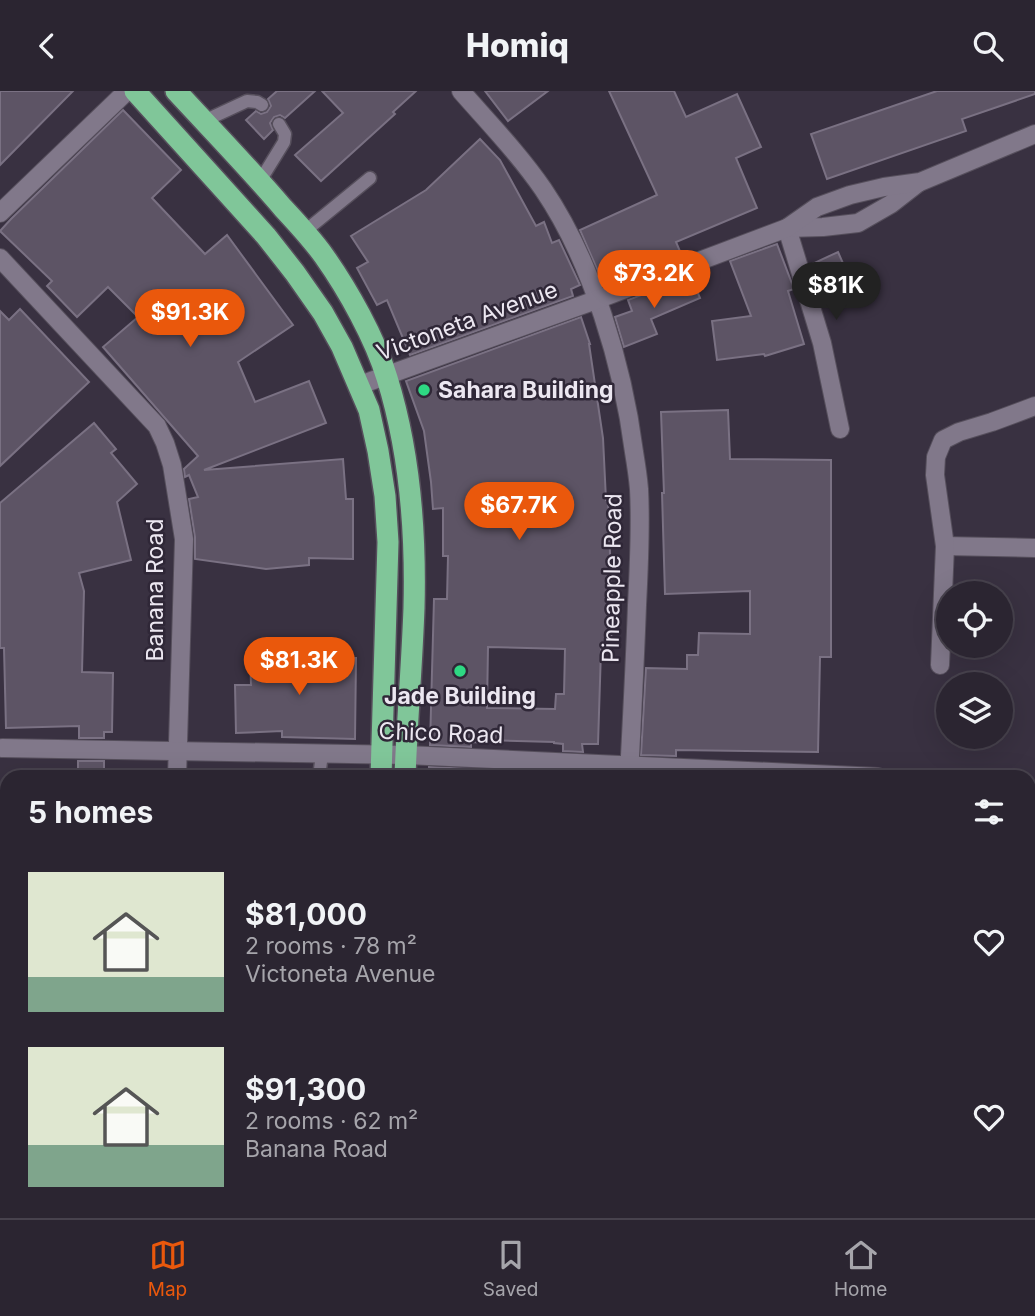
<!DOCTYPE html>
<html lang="en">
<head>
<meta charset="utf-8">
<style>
	body { margin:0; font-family:Inter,sans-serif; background:#37313d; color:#f1f3f6; height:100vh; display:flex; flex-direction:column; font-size:26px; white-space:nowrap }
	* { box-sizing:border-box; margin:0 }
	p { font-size:23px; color:#a6a5ab }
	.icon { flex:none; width:38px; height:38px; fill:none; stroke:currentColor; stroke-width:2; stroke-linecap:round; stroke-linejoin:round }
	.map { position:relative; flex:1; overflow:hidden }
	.drawer { position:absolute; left:0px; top:679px; width:1036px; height:448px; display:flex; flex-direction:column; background:#2b2531; border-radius:21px 21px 0 0; box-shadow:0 7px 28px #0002,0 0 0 2px #47424d }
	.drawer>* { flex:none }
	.fabs { position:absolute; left:936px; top:490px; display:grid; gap:14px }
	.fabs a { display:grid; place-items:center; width:77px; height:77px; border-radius:50%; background:#2b2531; box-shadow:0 7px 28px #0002,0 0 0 2px #47424d; font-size:35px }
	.price { position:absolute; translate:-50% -60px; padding:0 16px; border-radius:24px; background:#ea580c; color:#fff; font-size:23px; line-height:46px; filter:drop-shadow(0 2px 4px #0008) }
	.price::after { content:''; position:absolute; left:50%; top:42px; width:21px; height:16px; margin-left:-10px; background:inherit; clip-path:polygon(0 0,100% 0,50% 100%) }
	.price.on { background:#222; color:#fff }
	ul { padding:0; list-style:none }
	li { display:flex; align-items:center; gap:21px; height:175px; padding:0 28px }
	li span { display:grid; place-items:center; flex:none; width:196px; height:140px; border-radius:0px; color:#555 }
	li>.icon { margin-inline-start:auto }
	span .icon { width:84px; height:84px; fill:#fffc; stroke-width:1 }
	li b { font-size:30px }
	h2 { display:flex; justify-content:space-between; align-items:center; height:84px; padding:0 28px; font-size:30px }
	header { display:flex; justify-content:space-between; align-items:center; height:91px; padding:0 28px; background:#2b2531; font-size:32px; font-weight:800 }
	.dock { display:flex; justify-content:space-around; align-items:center; height:98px; border-top:2px solid #47424d; background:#2b2531; font-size:19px; color:#a6a5ab }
	.dock a { display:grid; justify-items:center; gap:4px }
	.dock .on { color:#ea580c }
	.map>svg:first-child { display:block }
	.park { fill:url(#park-tufts) }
	.building { fill:#5d5465; stroke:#7a7183; stroke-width:2; fill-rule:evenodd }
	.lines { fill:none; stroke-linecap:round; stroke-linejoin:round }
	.lane-casing { stroke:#564f5c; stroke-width:15 }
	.street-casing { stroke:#564f5c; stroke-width:20 }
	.secondary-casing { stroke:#564f5c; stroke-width:20 }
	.highway-casing { stroke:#564f5c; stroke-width:24 }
	.lane { stroke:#81788a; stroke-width:12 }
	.street { stroke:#81788a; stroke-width:18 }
	.secondary { stroke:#81788a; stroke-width:18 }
	.highway { stroke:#80c699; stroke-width:21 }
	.poi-dot { fill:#2ed883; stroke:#2f2737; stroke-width:2.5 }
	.labels { text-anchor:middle; stroke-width:5; stroke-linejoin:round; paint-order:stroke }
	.street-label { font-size:23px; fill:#ece7f1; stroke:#2f2737 }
	.poi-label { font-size:23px; font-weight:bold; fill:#ece7f1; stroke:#2f2737; text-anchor:start }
</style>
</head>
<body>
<header><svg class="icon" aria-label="back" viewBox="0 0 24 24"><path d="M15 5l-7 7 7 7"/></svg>Homiq<svg class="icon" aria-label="search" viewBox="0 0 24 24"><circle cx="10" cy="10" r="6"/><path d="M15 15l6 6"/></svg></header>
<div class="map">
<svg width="1035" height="1127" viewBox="0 0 1035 1127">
	<defs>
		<pattern id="park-tufts" width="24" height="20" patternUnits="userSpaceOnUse" patternTransform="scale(1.75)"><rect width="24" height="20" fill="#375a44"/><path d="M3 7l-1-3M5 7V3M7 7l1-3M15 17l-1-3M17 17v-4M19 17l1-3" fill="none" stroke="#54725f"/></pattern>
	</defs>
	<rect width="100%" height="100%" fill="#393141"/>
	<!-- park -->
	<polygon class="park" points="0,1004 7,1011 7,1120 50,1120 49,1127 0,1127"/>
	<!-- building -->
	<g class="building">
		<polygon points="0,0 73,0 0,74"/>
		<polygon points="277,0 315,0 285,27 280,24 274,26 270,32 273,39 264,48 246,29 256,20 261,23 267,21 271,15 268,8"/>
		<polygon points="322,0 416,0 393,21 395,23 321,90 295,64 343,22"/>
		<polygon points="485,0 548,0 508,30"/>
		<polygon points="609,0 674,0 686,26 737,3 761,56 736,67 757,117 676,151 682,165 620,188 616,178 600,185 580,139 657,104"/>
		<polygon points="937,0 1035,0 1035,3 962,28 966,40 827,88 811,43"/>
		<polygon points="123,19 181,79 152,107 205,163 227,144 293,234 238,271 255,311 309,290 326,332 204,379 343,368 346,408 353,408 353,468 309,467 309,474 266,478 195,468 195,446 189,408 198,406 189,384 185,386 184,378 198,365 103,256 138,226 108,196 77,226 47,195 52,190 0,140 11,128"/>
		<polygon points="480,48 500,69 536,135 544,131 552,152 559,149 580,194 571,198 573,205 410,264 387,209 377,214 357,177 368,171 351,145 426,99"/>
		<polygon points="777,153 794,198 788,200 804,253 765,265 764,263 717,269 712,230 751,225 730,170"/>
		<polygon points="838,161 849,186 825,196 821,188 815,190 810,174"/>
		<polygon points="691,185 700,207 651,228 657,243 624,256 615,226 632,220 628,209"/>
		<polygon points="20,218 89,291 0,375 0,220 9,229"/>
		<path d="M581 226 590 253H589L603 347 606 409H608L612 517 611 559H601L598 653H582L583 661 563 660V653L554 652V651L486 649V652L471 651V656L430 654 434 508H447L448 465H443V417L433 418 431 391 424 340 406 290ZM488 556 565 558 564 603H556L555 618 487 617Z"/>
		<polygon points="728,319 730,368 831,369 831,566 820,566 818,661 676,659 676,665 641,664 646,577 687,578 687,564 698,564 699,542 750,543 750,500 665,503 662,402 664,402 661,321"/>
		<polygon points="94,332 116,358 111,362 137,393 117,411 131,469 79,482 84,500 82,581 113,582 112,641 104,641 104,647 79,647 79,635 6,637 4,557 0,557 0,412"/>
		<polygon points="274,561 274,566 356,567 355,648 282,646 282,640 236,642 235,594 251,594 250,562"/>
		<rect x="78" y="670" width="26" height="16"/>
		<polygon points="429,676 471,678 470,686 429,686"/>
	</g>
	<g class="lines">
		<defs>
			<g id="lane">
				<polyline points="204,30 247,10 257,11 262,14"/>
				<polyline points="260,90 284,51 285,43 279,33"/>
				<polyline points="304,141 370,87"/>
				<polyline points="319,686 322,663"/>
			</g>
			<g id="street">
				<path d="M461 0C489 32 519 63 543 98 592 170 623 275 634 361 636 373 638 386 639 398 641 436 639 476 637 514 635 571 632 627 629 684"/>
				<polyline points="0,122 127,0"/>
				<polyline points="787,137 822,252 840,338"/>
				<polyline points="0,167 157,335 165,352 172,374 184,448 177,686"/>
				<polyline points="945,455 1035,457"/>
				<polyline points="940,574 945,455 935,384 936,366 943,349 959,341 992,331 1035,315"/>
				<polyline points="2,657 406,664 878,686"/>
				<polyline points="1029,787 1035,787"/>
				<polyline points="1029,1008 1035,1004"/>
				<polyline points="612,1127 612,1120"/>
				<polyline points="826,1127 827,1120"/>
			</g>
			<g id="secondary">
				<polyline points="787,137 823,136 858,132 891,113 918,92"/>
				<polyline points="360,294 596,209 787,137 817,116 850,104 884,96 920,91 1035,43"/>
				<polyline points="0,948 7,954"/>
				<polyline points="64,1127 67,1120"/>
			</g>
			<g id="highway">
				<polyline points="135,0 266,145 295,182 323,222 342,256 369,319 378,360 385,405 388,451 381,686"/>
				<path d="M176 0C212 39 249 77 283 117 297 132 312 148 324 165 348 199 375 247 387 287 410 361 416 440 414 517 412 573 407 630 405 686"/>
				<polyline points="367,1127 367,1120"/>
				<polyline points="392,1127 392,1120"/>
			</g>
		</defs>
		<!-- lane casing -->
		<use href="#lane" class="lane-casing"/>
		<!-- street casing -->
		<use href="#street" class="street-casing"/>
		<!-- secondary casing -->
		<use href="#secondary" class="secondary-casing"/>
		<!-- highway casing -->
		<use href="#highway" class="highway-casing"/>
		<!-- lane -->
		<use href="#lane" class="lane"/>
		<!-- street -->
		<use href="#street" class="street"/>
		<!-- secondary -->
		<use href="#secondary" class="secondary"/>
		<!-- highway -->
		<use href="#highway" class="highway"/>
	</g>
	<!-- markers -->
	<g class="poi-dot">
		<circle cx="424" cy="299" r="7"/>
		<circle cx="460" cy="580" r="7"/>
	</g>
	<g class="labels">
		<!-- street labels -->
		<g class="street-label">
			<text transform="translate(467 230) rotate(-20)" y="8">Victoneta Avenue</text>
			<text transform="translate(612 487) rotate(-89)" y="8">Pineapple Road</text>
			<text transform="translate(155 499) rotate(-90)" y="8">Banana Road</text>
			<text transform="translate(441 642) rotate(2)" y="8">Chico Road</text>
		</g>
		<!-- poi labels -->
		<g class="poi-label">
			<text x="438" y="307">Sahara Building</text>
			<text x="460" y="613" text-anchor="middle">Jade Building</text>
		</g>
	</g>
</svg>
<div class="fabs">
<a><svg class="icon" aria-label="locate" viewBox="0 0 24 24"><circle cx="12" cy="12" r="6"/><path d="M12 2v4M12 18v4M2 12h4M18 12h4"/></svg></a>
<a><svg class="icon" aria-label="layers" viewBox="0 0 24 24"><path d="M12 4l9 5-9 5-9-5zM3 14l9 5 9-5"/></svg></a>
</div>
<b class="price" style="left:654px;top:219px">$73.2K</b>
<b class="price on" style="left:836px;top:231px">$81K</b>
<b class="price" style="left:190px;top:258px">$91.3K</b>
<b class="price" style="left:519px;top:451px">$67.7K</b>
<b class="price" style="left:299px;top:606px">$81.3K</b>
<section class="drawer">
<h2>5 homes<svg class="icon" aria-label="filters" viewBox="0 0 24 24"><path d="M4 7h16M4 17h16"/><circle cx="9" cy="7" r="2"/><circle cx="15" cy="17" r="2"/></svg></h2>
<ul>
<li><span style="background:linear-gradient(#dfe7d0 75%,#7fa58c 0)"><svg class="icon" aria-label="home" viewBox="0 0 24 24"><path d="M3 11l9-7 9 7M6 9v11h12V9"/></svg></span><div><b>$81,000</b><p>2 rooms · 78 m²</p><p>Victoneta Avenue</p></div><svg class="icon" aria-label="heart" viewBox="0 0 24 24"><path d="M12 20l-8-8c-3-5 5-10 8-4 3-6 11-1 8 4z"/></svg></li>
<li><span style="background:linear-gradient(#dfe7d0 70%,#7fa58c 0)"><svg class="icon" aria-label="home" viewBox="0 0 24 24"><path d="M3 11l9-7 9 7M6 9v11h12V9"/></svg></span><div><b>$91,300</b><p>2 rooms · 62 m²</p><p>Banana Road</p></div><svg class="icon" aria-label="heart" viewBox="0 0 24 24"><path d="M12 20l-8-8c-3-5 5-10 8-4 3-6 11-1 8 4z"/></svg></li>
</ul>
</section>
</div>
<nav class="dock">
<a class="on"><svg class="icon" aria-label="map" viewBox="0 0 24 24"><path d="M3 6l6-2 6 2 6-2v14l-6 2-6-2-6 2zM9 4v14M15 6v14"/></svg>Map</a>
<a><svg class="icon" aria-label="saved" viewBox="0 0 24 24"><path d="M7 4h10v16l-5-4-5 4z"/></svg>Saved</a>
<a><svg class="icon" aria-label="home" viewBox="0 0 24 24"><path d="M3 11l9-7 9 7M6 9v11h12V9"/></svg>Home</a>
</nav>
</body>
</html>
